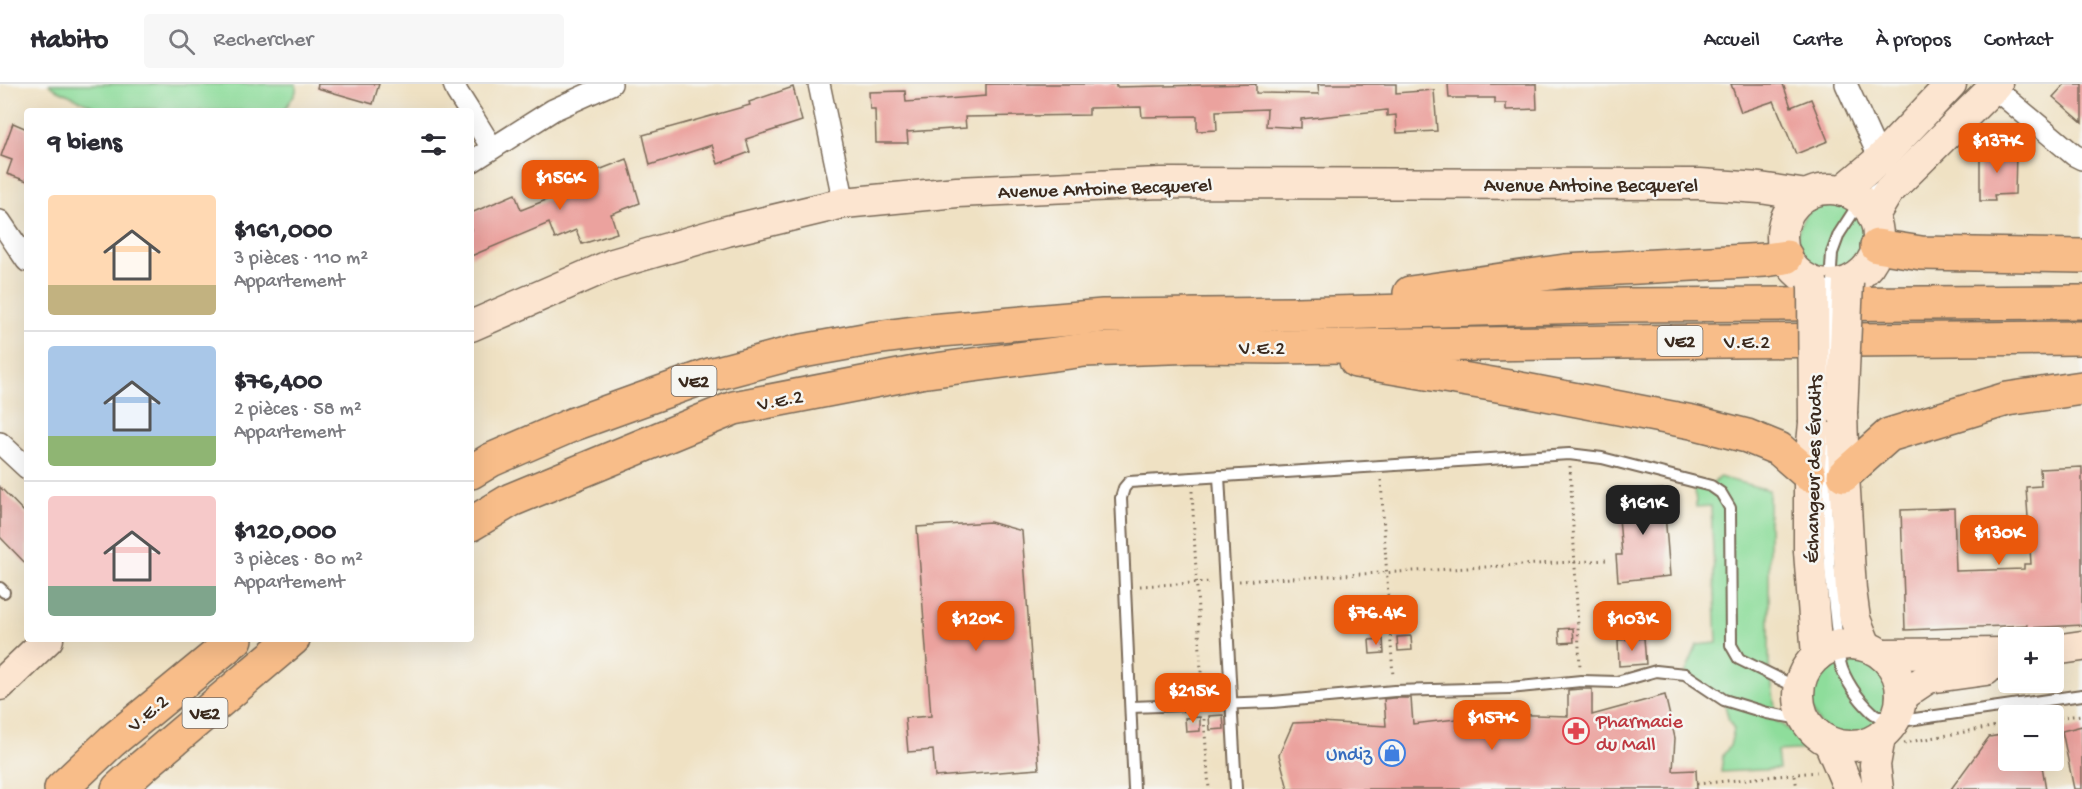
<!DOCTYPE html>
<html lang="fr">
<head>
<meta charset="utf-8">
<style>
	body { margin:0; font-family:"Gochi Hand",sans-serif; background:#f7f7f7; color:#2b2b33; height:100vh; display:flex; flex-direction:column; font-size:22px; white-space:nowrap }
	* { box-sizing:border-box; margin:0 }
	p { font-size:20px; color:#7c7c81 }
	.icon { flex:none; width:33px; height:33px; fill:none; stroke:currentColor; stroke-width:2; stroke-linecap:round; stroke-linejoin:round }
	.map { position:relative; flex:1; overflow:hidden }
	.details { position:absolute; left:24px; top:24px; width:450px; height:534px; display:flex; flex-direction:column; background:#fff; border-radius:6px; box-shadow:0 6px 24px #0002 }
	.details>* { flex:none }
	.controls { position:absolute; left:1998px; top:543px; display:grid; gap:12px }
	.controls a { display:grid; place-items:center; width:66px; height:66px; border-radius:6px; background:#fff; box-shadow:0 6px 24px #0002; font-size:30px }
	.price { position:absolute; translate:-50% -51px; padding:0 14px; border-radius:12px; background:#ea580c; color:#fff; font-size:20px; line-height:39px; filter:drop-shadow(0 2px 3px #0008) }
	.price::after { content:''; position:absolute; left:50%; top:36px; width:18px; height:14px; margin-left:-9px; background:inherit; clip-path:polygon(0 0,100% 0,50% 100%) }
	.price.active { background:#222; color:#fff }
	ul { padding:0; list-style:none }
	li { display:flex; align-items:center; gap:18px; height:150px; padding:0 24px }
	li+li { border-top:2px solid #e1e1e2 }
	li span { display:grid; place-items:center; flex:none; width:168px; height:120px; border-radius:6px; color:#555 }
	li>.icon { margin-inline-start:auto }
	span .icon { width:72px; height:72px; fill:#fffc; stroke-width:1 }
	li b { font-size:26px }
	h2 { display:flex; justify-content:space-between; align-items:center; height:72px; padding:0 24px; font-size:26px }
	header { display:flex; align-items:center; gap:36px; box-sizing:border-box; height:84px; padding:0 30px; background:#fff; border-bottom:2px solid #e1e1e2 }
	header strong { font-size:28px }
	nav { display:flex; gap:33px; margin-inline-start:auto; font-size:21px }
	.search { width:420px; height:54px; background:#f7f7f7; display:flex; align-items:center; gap:15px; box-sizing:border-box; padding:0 21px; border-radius:6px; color:#7c7c81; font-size:22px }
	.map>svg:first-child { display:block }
	.green { fill:#8edd9b; stroke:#64845c; stroke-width:1.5 }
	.building { fill:#eba29e }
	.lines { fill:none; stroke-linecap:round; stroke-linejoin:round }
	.lane-casing { stroke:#7a6a58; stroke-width:14 }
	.street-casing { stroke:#7a6a58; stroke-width:24 }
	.secondary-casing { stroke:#7a6a58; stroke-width:33 }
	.highway-casing { stroke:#7a6a58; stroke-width:36 }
	.path { stroke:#7a6a58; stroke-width:3; stroke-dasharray:1.5 4.5; stroke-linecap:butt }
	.lane { stroke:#fff; stroke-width:10 }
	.street { stroke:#fff; stroke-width:21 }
	.secondary { stroke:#fce5d0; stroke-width:30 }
	.highway { stroke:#f8bd89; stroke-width:33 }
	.lane-bridge-casing { stroke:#7a6a58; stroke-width:14; stroke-linecap:butt }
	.secondary-bridge-casing { stroke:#7a6a58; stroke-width:33; stroke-linecap:butt }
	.lane-bridge { stroke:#fff; stroke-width:10 }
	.secondary-bridge { stroke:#fce5d0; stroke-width:30 }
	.labels { text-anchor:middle; stroke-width:5; stroke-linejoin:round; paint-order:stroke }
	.shield { fill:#f6f6f2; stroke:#73675e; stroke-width:1.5 }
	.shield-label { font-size:18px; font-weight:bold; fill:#3b2a1e }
	.street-label { font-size:20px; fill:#3b2a1e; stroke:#f6f6f2 }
	.health-label { font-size:20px; fill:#be3a42; stroke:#f6f6f2; text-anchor:start }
	.shop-label { font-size:20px; fill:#366cbe; stroke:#f6f6f2; text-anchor:end }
</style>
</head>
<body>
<header>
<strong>Habito</strong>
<div class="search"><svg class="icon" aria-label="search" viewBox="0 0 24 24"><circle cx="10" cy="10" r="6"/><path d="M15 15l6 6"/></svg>Rechercher</div>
<nav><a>Accueil</a><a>Carte</a><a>À propos</a><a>Contact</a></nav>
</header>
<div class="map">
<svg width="2082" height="705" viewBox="0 0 2082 705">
	<rect width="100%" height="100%" fill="#f6f6f2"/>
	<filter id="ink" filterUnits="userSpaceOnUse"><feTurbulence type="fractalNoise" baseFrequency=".0167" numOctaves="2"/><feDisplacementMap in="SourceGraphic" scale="12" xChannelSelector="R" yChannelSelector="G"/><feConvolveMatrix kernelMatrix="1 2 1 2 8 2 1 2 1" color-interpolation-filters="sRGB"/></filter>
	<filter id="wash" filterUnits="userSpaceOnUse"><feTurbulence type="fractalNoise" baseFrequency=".008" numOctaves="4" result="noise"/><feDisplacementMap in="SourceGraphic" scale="24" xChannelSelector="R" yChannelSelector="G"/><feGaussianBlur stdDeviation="1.35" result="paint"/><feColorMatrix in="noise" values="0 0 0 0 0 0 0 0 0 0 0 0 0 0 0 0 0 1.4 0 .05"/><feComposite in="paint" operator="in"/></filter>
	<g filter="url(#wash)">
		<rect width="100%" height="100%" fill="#efe1c3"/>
		<!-- green -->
		<g class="green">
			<polygon points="49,0 296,0 296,8 285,25 276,27 158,27 157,25 99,25 54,4"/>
			<circle cx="1833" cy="153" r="35"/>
			<polygon points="1719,393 1769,406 1769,580 1777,637 1816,665 1777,667 1779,685 1721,688 1723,671 1730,662 1734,645 1729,637 1724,617 1685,590 1697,561 1717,559 1711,422 1696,423 1695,402 1711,402"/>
			<path d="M1858 574C1934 600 1861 690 1819 638 1805 621 1809 588 1831 578 1836 576 1850 575 1858 574Z"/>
		</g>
		<g id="blocks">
			<!-- building -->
			<g class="building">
				<polygon points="318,0 379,0 373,20 317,4"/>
				<polygon points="986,0 1116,0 1116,3 1256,0 1256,9 1319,10 1318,0 1396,0 1396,9 1434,6 1437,47 1397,49 1396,31 1387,32 1387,26 1301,35 1301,44 1266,42 1267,25 1216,27 1217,46 1197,47 1197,32 1142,33 1141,23 1089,24 1089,31 965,33 966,44 907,48 908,59 876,59 875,25 870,25 869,8 905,7 906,18 986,12"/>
				<polygon points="1448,0 1536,0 1537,25 1506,26 1506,19 1495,19 1495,14 1449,14"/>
				<polygon points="1731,0 1783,0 1791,23 1811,15 1828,57 1796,70 1774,17 1741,28"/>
				<polygon points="2065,0 2082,0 2082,38 2053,13"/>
				<polygon points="793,3 802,37 746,55 750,68 718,80 712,61 650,81 643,51 750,21 749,18"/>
				<polygon points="13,39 27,45 27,97 7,90 12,76 1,72"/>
				<polygon points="2016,67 2015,110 1994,111 1995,117 1980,117 1980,68"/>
				<polygon points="627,75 640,119 611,130 617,149 582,160 576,146 555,155 549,139 471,172 471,129 515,110 521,126 594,97 591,89"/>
				<polygon points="2082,383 2082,541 2027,544 2027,541 1905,546 1901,426 1954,424 1956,487 2024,485 2024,480 2031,480 2026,403 2041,402 2040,385"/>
				<polygon points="0,403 27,431 27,481 0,453"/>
				<polygon points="1663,405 1670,492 1618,497 1616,471 1622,471 1617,408"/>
				<polygon points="990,438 1022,447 1039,685 935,693 933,666 908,668 905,634 931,632 917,443"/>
				<polygon points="1573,544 1574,558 1560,559 1559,545"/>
				<polygon points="1411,552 1412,566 1398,567 1397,553"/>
				<polygon points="1644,554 1646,580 1619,582 1618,556"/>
				<polygon points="1383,555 1384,569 1370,570 1369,556"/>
				<polygon points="1581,605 1592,605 1592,631 1665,611 1675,654 1673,687 1696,686 1697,705 1288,705 1279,671 1293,639 1320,638 1386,642 1384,615 1394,614 1411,614 1413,640 1500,630 1568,632 1568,606"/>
				<polygon points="1223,631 1224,645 1210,646 1209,632"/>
				<polygon points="1200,633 1200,647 1186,648 1185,634"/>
				<polygon points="2082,642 2082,705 2074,705 2062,647"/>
				<polygon points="2008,650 2008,676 2041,676 2046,705 1951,705 1989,653"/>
			</g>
		</g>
	</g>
	<g filter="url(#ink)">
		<use href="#blocks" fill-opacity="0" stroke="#7a6a58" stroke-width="1.5"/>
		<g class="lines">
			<defs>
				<g id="lane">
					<polyline points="1830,201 1832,169 1839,150 1861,116 1880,102"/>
					<path d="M1827 346 1826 417 1830 487 1840 578C1844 595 1858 615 1872 628 1877 633 1887 635 1894 638L2082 611"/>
					<polyline points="1219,392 1236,705"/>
					<polyline points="0,504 4,508"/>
					<polyline points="1131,623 1273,618 1394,607 1509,604 1581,597 1617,598 1656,587 1685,590 1724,616 1767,629 1806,636"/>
					<polyline points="1134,705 1121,414 1124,404 1129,398 1569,370 1602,374 1711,402 1721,409 1730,424 1731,561 1739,575 1800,605"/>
				</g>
				<g id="street">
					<polyline points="454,0 457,8 469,27"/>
					<polyline points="819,0 844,119"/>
					<polyline points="1846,0 1880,75"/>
					<polyline points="1994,4 2074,71 2082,75"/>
					<polyline points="471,30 492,64"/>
					<polyline points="471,78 553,26 611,0"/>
					<polyline points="0,137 27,177"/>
					<polyline points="0,359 27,384"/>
				</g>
				<g id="secondary">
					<circle cx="1830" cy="153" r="48"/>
					<polyline points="1842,107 1880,75 1951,0"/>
					<polyline points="1873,133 1888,108 1997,0"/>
					<polyline points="471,242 613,180 727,147 844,119 957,108 1160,99 1700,100 1760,104 1807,111"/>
					<polyline points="1842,329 1844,391 1851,506 1855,535 1866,562"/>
					<polyline points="1814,339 1809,391 1809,467 1817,572"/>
					<circle cx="1850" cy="611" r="51"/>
					<polyline points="2054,566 2082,562"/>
					<polyline points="1881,570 2008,569"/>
					<polyline points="0,601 48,555"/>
					<polyline points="1901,612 1928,594 1986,586"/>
					<polyline points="1829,658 1849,705"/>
					<polyline points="1878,705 1875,681 1880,653"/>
				</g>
				<g id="highway">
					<polyline points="1877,162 1921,169 2082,172"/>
					<polyline points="1410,209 1565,187 1765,176 1786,173"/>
					<polyline points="1356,277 1515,304 1692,338 1747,352 1779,365 1809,391"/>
					<polyline points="471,388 491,376 574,340 710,291 797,268 875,254 930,247 1103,232 1296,230 1624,221 2082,218"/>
					<polyline points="1844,391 1889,351 2007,315 2082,304"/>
					<polyline points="471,440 511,416 734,324 920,288 1085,266 1197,262 1278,263 1620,258 2082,254"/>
					<polyline points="61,705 112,657 236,555"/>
					<polyline points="118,705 143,682 293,555"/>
				</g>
			</defs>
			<!-- lane casing -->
			<use href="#lane" class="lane-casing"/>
			<!-- street casing -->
			<use href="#street" class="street-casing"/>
			<!-- secondary casing -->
			<use href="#secondary" class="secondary-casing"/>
			<!-- highway casing -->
			<use href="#highway" class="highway-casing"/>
			<!-- path -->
			<g class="path">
				<polyline points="1570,382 1580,583"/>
				<polyline points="1381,396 1393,593"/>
				<polyline points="1192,407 1202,607"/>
				<polyline points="1239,497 1608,476"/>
				<polyline points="1140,502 1211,498"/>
				<polyline points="1494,618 1494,637"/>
				<polyline points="2054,634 2082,631"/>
				<polyline points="1204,635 1209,705"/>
				<polyline points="1904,659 2008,640"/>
				<polyline points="1795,692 1797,705"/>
				<polyline points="1697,700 1817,688"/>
			</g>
			<!-- lane -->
			<use href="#lane" class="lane"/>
			<!-- street -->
			<use href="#street" class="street"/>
			<!-- secondary -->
			<use href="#secondary" class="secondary"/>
			<!-- highway -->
			<use href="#highway" class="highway"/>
			<defs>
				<polyline id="lane-bridge" points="1828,293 1830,201"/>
				<g id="secondary-bridge">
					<polyline points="1812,198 1813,202 1814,339"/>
					<polyline points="1842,329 1848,198"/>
				</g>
			</defs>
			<!-- lane-bridge casing -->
			<use href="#lane-bridge" class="lane-bridge-casing"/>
			<!-- secondary-bridge casing -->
			<use href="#secondary-bridge" class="secondary-bridge-casing"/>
			<!-- lane-bridge -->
			<use href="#lane-bridge" class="lane-bridge"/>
			<!-- secondary-bridge -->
			<use href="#secondary-bridge" class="secondary-bridge"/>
		</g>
	</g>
	<!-- icons -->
	<defs>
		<symbol id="pharmacy-ring" viewBox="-11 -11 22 22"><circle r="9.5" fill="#f6f6f2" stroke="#e0444e" stroke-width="1.5"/><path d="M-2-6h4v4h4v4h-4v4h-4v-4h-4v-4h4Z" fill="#e0444e"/></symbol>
		<symbol id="shop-ring" viewBox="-11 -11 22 22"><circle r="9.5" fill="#f6f6f2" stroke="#3f7fe0" stroke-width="1.5"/><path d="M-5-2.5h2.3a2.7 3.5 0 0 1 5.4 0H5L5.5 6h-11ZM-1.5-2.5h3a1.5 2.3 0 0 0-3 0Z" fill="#3f7fe0"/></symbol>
	</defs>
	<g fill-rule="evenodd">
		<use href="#pharmacy-ring" x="1561" y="632" width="30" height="30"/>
		<use href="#shop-ring" x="1377" y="654" width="30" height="30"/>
	</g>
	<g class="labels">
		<!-- shield labels -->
		<g class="shield">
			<rect x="1657.5" y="242" width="45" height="30" rx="4.5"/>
			<rect x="671.5" y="282" width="45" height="30" rx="4.5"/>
			<rect x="182.5" y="614" width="45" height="30" rx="4.5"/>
		</g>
		<g class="shield-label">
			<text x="1680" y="263">VE2</text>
			<text x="694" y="303">VE2</text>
			<text x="205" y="635">VE2</text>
		</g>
		<!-- street labels -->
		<g class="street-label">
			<text x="1591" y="107">Avenue Antoine Becquerel</text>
			<text transform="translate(1105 103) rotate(-2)" y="7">Avenue Antoine Becquerel</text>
			<text x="1747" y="264">V.E.2</text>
			<text x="1262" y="270">V.E.2</text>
			<text transform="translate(780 315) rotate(-11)" y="7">V.E.2</text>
			<text transform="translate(1812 385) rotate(-89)" y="7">Échangeur des Érudits</text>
			<text transform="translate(147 628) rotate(-40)" y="7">V.E.2</text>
		</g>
		<!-- health labels -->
		<g class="health-label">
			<text x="1596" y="643">Pharmacie<tspan x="1596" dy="23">du Mall</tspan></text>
		</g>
		<!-- shop labels -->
		<g class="shop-label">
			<text x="1372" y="676">Undiz</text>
		</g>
	</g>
</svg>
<div class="controls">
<a>+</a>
<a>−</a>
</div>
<b class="price" style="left:1997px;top:90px">$137K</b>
<b class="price" style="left:560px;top:127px">$156K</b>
<b class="price active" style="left:1643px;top:452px">$161K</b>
<b class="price" style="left:1999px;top:482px">$130K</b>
<b class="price" style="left:1376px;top:562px">$76.4K</b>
<b class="price" style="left:976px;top:568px">$120K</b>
<b class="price" style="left:1632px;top:568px">$103K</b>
<b class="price" style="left:1193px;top:640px">$215K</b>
<b class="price" style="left:1492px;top:667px">$157K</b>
<section class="details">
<h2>9 biens<svg class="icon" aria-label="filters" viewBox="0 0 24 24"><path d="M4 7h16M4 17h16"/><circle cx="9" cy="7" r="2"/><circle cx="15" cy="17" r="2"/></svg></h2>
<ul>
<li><span style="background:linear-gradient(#ffd9b3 75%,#c2b280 0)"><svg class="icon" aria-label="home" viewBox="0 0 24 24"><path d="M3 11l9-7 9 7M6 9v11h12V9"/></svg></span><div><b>$161,000</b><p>3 pièces · 110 m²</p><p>Appartement</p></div></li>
<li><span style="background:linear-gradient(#a9c7e8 75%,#8fb573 0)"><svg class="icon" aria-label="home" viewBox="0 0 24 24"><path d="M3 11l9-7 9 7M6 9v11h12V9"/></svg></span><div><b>$76,400</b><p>2 pièces · 58 m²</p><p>Appartement</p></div></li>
<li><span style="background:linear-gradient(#f6c9c9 75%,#7fa58c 0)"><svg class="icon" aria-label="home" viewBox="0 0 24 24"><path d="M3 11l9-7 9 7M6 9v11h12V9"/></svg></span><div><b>$120,000</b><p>3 pièces · 80 m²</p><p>Appartement</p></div></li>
</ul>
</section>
</div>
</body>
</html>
